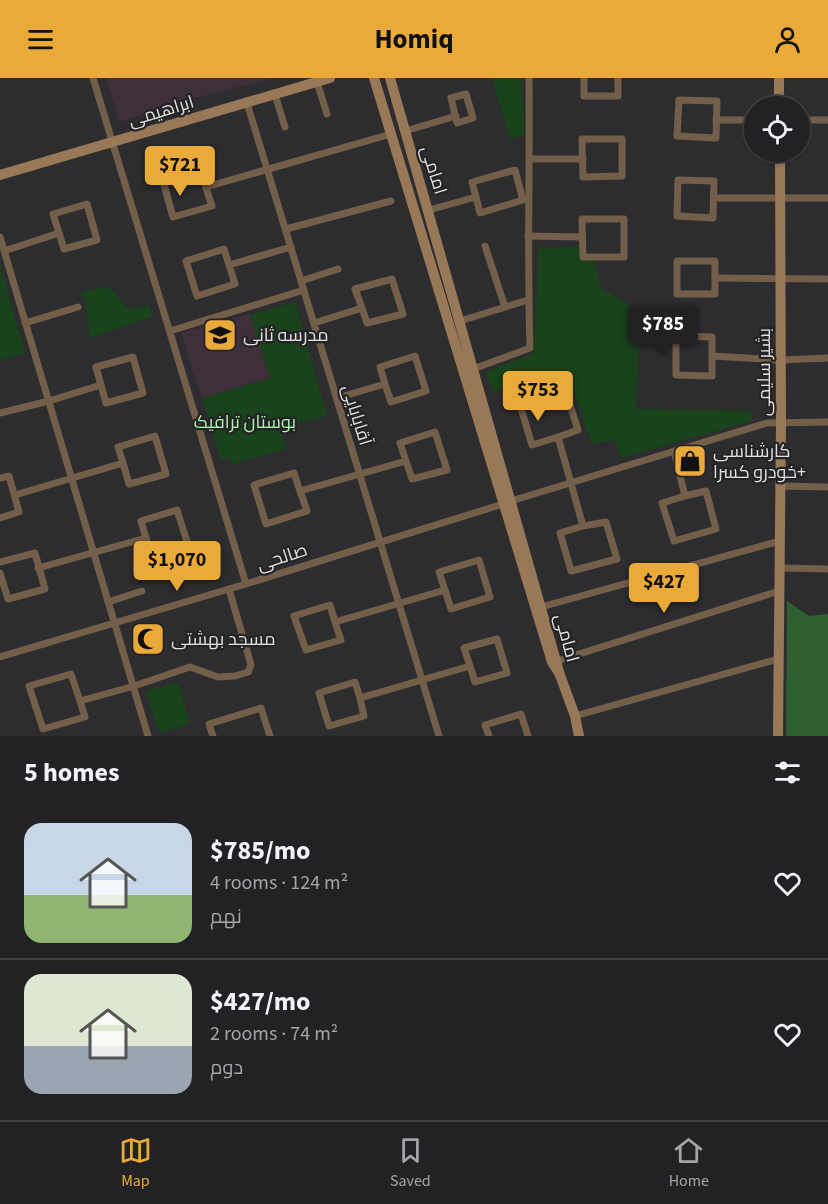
<!DOCTYPE html>
<html lang="en">
<head>
<meta charset="utf-8">
<style>
	body { margin:0; font-family:"Source Sans 3",Cairo,sans-serif; background:#2e2f31; color:#f1f3f6; height:100vh; display:flex; flex-direction:column; font-size:22px; white-space:nowrap }
	* { box-sizing:border-box; margin:0 }
	p { font-size:20px; color:#a2a4a6 }
	.icon { flex:none; width:33px; height:33px; fill:none; stroke:currentColor; stroke-width:2; stroke-linecap:round; stroke-linejoin:round }
	.map { position:relative; height:658px; overflow:hidden }
	.drawer { display:flex; flex-direction:column; background:#222224; flex:1 }
	.drawer>* { flex:none }
	.controls { position:absolute; left:744px; top:18px; display:grid; gap:12px }
	.controls a { display:grid; place-items:center; width:66px; height:66px; border-radius:50%; background:#222224; box-shadow:0 2px 4px #0004,0 0 0 2px #3f3f41; font-size:30px }
	.price { position:absolute; translate:-50% -51px; padding:0 14px; border-radius:6px; background:#eaaa39; color:#111; font-size:20px; line-height:39px; filter:drop-shadow(0 2px 3px #0008) }
	.price::after { content:''; position:absolute; left:50%; top:36px; width:18px; height:14px; margin-left:-9px; background:inherit; clip-path:polygon(0 0,100% 0,50% 100%) }
	.price.active { background:#222; color:#fff }
	ul { padding:0; list-style:none }
	li { display:flex; align-items:center; gap:18px; height:150px; padding:0 24px }
	li+li { border-top:2px solid #3f3f41 }
	li span { display:grid; place-items:center; flex:none; width:168px; height:120px; border-radius:18px; color:#555 }
	li>.icon { margin-inline-start:auto }
	span .icon { width:72px; height:72px; fill:#fffc; stroke-width:1 }
	li b { font-size:26px }
	h2 { display:flex; justify-content:space-between; align-items:center; height:72px; padding:0 24px; font-size:26px }
	header { display:flex; justify-content:space-between; align-items:center; height:78px; padding:0 24px; background:#eaaa39; color:#111; font-size:27px; font-weight:700 }
	.tabs { display:flex; justify-content:space-around; align-items:center; height:84px; border-top:2px solid #3f3f41; background:#222224; font-size:16px; color:#a2a4a6 }
	.tabs a { display:grid; justify-items:center; gap:3px }
	.tabs .active { color:#eaaa39 }
	.map>svg:first-child { display:block }
	.education { fill:#3f2f3b }
	.green { fill:#18431b }
	.forest { fill:#2e5f31 }
	.lines { fill:none; stroke-linecap:round; stroke-linejoin:round }
	.minor { stroke:#725e49; stroke-width:7 }
	.secondary { stroke:#997857; stroke-width:10 }
	.labels { text-anchor:middle; stroke-width:4.5; stroke-linejoin:round; paint-order:stroke }
	.street-label { font-size:18px; fill:#e0dfe1; stroke:#242326 }
	.poi-label { font-size:18px; fill:#e0dfe1; stroke:#242326; text-anchor:start }
	.park-label { font-size:18px; fill:#abf4ad; stroke:#242326 }
</style>
</head>
<body>
<header><svg class="icon" aria-label="menu" viewBox="0 0 24 24"><path d="M4 6h16M4 12h16M4 18h16"/></svg>Homiq<svg class="icon" aria-label="person" viewBox="0 0 24 24"><circle cx="12" cy="8" r="4"/><path d="M4 21q1-7 8-7t8 7"/></svg></header>
<div class="map">
<svg width="828" height="658" viewBox="0 0 828 658">
	<rect width="100%" height="100%" fill="#2d2d30"/>
	<!-- education -->
	<g class="education">
		<polygon points="106,0 274,0 167,27 120,44"/>
		<polygon points="250,236 270,300 202,320 181,255"/>
	</g>
	<!-- green -->
	<g class="green">
		<polygon points="492,0 521,0 525,57 510,61"/>
		<polygon points="579,169 581,182 594,184 601,210 639,233 636,331 751,333 752,343 621,380 615,362 592,366 567,294 493,314 486,294 534,275 539,170"/>
		<polygon points="0,186 25,275 0,282"/>
		<polygon points="108,208 129,232 149,227 152,239 90,260 87,231 81,214"/>
		<polygon points="295,224 327,338 280,350 286,371 232,386 230,380 221,382 202,320 270,300 250,237"/>
		<polygon points="178,604 190,646 159,655 146,613"/>
	</g>
	<!-- forest -->
	<polygon class="forest" points="787,523 809,538 828,536 828,658 786,658"/>
	<g class="lines">
		<!-- minor -->
		<g class="minor">
			<polyline points="93,0 246,506"/>
			<polyline points="584,0 584,18 618,18 618,0"/>
			<polyline points="317,4 327,36"/>
			<polygon points="466,16 473,40 457,45 451,20"/>
			<polyline points="275,17 285,49"/>
			<polygon points="679,22 717,23 716,60 677,58"/>
			<polyline points="247,25 439,658"/>
			<polyline points="716,42 754,42"/>
			<polyline points="800,42 828,42"/>
			<polyline points="405,53 456,38"/>
			<polygon points="582,61 622,61 622,98 583,99"/>
			<polyline points="530,81 583,81"/>
			<polygon points="200,92 212,128 173,139 163,103"/>
			<polygon points="678,102 714,103 713,140 677,138"/>
			<polyline points="206,109 391,56"/>
			<polyline points="714,120 828,120"/>
			<polygon points="87,126 97,162 64,171 53,136"/>
			<polyline points="429,132 476,119 472,104 515,92 523,122 480,135 476,119"/>
			<polygon points="582,141 624,141 624,179 583,179"/>
			<polyline points="286,151 391,123"/>
			<polyline points="528,158 582,159"/>
			<polyline points="0,159 148,658"/>
			<polyline points="485,168 505,229"/>
			<polygon points="224,171 235,206 197,218 186,183"/>
			<polyline points="4,173 59,155"/>
			<rect x="677" y="183" width="38" height="33"/>
			<polyline points="229,187 291,169"/>
			<polyline points="715,200 828,201"/>
			<polyline points="301,203 338,191"/>
			<polyline points="460,243 528,222"/>
			<polyline points="25,245 78,229"/>
			<polyline points="314,245 362,230 355,211 392,201 403,236 367,245 362,230"/>
			<polyline points="170,253 304,212"/>
			<polygon points="676,258 712,259 712,298 676,297"/>
			<polyline points="712,278 781,282 828,280"/>
			<path d="M473 291 530 270C527 180 530 90 529 0"/>
			<polyline points="337,320 385,306 380,289 415,278 426,313 391,324 385,306"/>
			<polyline points="0,335 49,323 101,307 96,289 133,279 143,315 106,325 101,307"/>
			<polyline points="558,359 578,352 566,314 520,327 532,367 558,359 583,448 560,455 571,493 617,481 606,444 583,448"/>
			<polyline points="674,373 685,418 706,413 716,451 674,463 662,425 685,418"/>
			<polyline points="0,400 9,398 19,434 0,440"/>
			<polyline points="780,408 828,409"/>
			<polyline points="300,413 307,433 266,446 254,407 294,395 300,413 406,383 400,365 435,354 447,392 412,401 406,383"/>
			<polyline points="15,417 123,385 118,369 155,358 166,396 129,406 123,385"/>
			<polyline points="511,423 767,345 828,344"/>
			<polyline points="0,484 35,475 45,511 8,521 0,495"/>
			<polyline points="38,490 146,460 141,443 177,432 189,470 152,481 146,460"/>
			<polyline points="779,490 828,491"/>
			<polyline points="108,524 142,513"/>
			<polyline points="541,529 780,463"/>
			<polyline points="335,544 341,562 306,572 294,538 330,527 335,544 445,512 439,494 479,482 490,519 451,531 445,512"/>
			<polyline points="0,579 246,506 503,426"/>
			<polyline points="557,583 779,513"/>
			<polyline points="360,620 364,638 329,648 319,615 355,604 360,620 470,588 464,570 497,561 507,595 475,604 470,588"/>
			<polyline points="80,623 85,639 43,651 29,608 71,596 80,623 134,608 190,589 218,599 235,598 248,594 251,587 229,511"/>
			<polyline points="575,638 778,581"/>
			<polyline points="213,658 209,646 261,630 270,658"/>
			<polyline points="489,658 485,647 521,636 528,658"/>
		</g>
		<!-- secondary -->
		<g class="secondary">
			<polyline points="374,0 552,584 560,597 390,0"/>
			<polyline points="779,0 779,28"/>
			<polyline points="0,97 330,0"/>
			<polyline points="560,597 575,638 579,658"/>
			<polyline points="778,658 781,344 780,74"/>
		</g>
	</g>
	<!-- icons -->
	<defs>
		<symbol id="school-square" viewBox="-11 -11 22 22"><rect x="-9" y="-9" width="18" height="18" rx="4" fill="#eaaa39" stroke="#242326"/><path d="M0-5L7-2L0 1L-7-2ZM-4 1L0 2.5L4 1V4Q0 6-4 4Z" fill="#111"/></symbol>
		<symbol id="shop-square" viewBox="-11 -11 22 22"><rect x="-9" y="-9" width="18" height="18" rx="4" fill="#eaaa39" stroke="#242326"/><path d="M-5-2.5h2.3a2.7 3.5 0 0 1 5.4 0H5L5.5 6h-11ZM-1.5-2.5h3a1.5 2.3 0 0 0-3 0Z" fill="#111"/></symbol>
		<symbol id="mosque-square" viewBox="-11 -11 22 22"><rect x="-9" y="-9" width="18" height="18" rx="4" fill="#eaaa39" stroke="#242326"/><path d="M3.5-4.9A6 6 0 1 0 3.5 4.9A5 5 0 1 1 3.5-4.9Z" fill="#111"/></symbol>
	</defs>
	<g fill-rule="evenodd">
		<use href="#school-square" x="201" y="238" width="38" height="38"/>
		<use href="#shop-square" x="671" y="364" width="38" height="38"/>
		<use href="#mosque-square" x="129" y="542" width="38" height="38"/>
	</g>
	<g class="labels">
		<!-- street labels -->
		<g class="street-label">
			<text transform="translate(161 33) rotate(-17)" y="6">ابراهیمی</text>
			<text transform="translate(434 92) rotate(73)" y="6">امامی</text>
			<text transform="translate(764 294) rotate(-90)" y="6">بشیر سلیمی</text>
			<text transform="translate(357 337) rotate(73)" y="6">آقابابایی</text>
			<text transform="translate(282 479) rotate(-18)" y="6">صالحی</text>
			<text transform="translate(567 560) rotate(75)" y="6">امامی</text>
		</g>
		<!-- poi labels -->
		<g class="poi-label">
			<text x="243" y="263">مدرسه ثانی</text>
			<text x="713" y="379">کارشناسی<tspan x="713" dy="21">خودرو کسرا+</tspan></text>
			<text x="171" y="567">مسجد بهشتی</text>
		</g>
		<!-- park labels -->
		<g class="park-label">
			<text x="245" y="350">بوستان ترافیک</text>
		</g>
	</g>
</svg>
<div class="controls">
<a><svg class="icon" aria-label="locate" viewBox="0 0 24 24"><circle cx="12" cy="12" r="6"/><path d="M12 2v4M12 18v4M2 12h4M18 12h4"/></svg></a>
</div>
<b class="price" style="left:180px;top:119px">$721</b>
<b class="price active" style="left:663px;top:278px">$785</b>
<b class="price" style="left:538px;top:344px">$753</b>
<b class="price" style="left:177px;top:514px">$1,070</b>
<b class="price" style="left:664px;top:536px">$427</b>
</div>
<section class="drawer">
<h2>5 homes<svg class="icon" aria-label="filters" viewBox="0 0 24 24"><path d="M4 7h16M4 17h16"/><circle cx="9" cy="7" r="2"/><circle cx="15" cy="17" r="2"/></svg></h2>
<ul>
<li><span style="background:linear-gradient(#c9d6e8 60%,#8fb573 0)"><svg class="icon" aria-label="home" viewBox="0 0 24 24"><path d="M3 11l9-7 9 7M6 9v11h12V9"/></svg></span><div><b>$785/mo</b><p>4 rooms · 124 m²</p><p>نهم</p></div><svg class="icon" aria-label="heart" viewBox="0 0 24 24"><path d="M12 20l-8-8c-3-5 5-10 8-4 3-6 11-1 8 4z"/></svg></li>
<li><span style="background:linear-gradient(#dfe7d0 60%,#9aa5b1 0)"><svg class="icon" aria-label="home" viewBox="0 0 24 24"><path d="M3 11l9-7 9 7M6 9v11h12V9"/></svg></span><div><b>$427/mo</b><p>2 rooms · 74 m²</p><p>دوم</p></div><svg class="icon" aria-label="heart" viewBox="0 0 24 24"><path d="M12 20l-8-8c-3-5 5-10 8-4 3-6 11-1 8 4z"/></svg></li>
</ul>
</section>
<nav class="tabs">
<a class="active"><svg class="icon" aria-label="map" viewBox="0 0 24 24"><path d="M3 6l6-2 6 2 6-2v14l-6 2-6-2-6 2zM9 4v14M15 6v14"/></svg>Map</a>
<a><svg class="icon" aria-label="saved" viewBox="0 0 24 24"><path d="M7 4h10v16l-5-4-5 4z"/></svg>Saved</a>
<a><svg class="icon" aria-label="home" viewBox="0 0 24 24"><path d="M3 11l9-7 9 7M6 9v11h12V9"/></svg>Home</a>
</nav>
</body>
</html>
